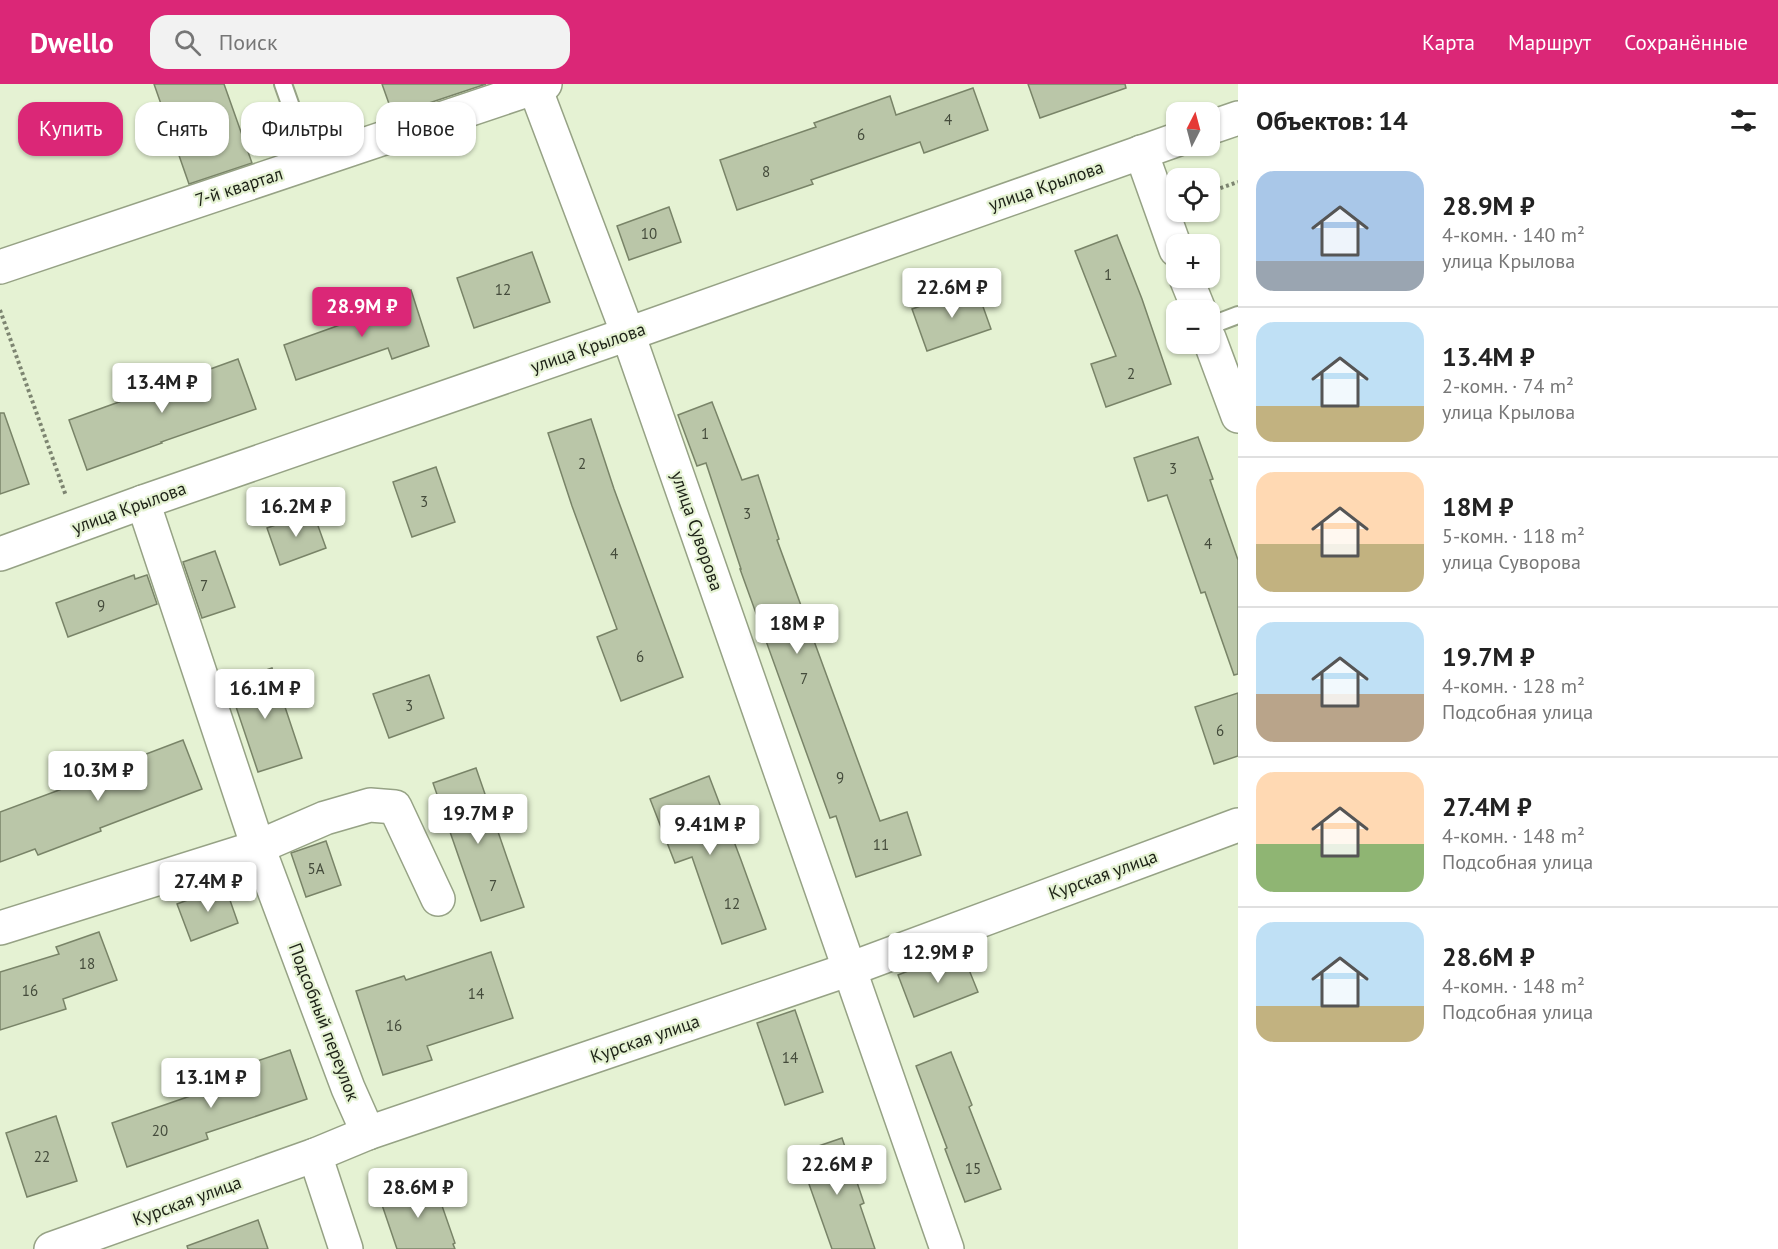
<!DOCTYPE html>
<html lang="ru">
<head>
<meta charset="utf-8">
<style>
	body { margin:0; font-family:"PT Sans",sans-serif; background:#f2f2f2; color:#222; height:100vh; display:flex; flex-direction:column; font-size:22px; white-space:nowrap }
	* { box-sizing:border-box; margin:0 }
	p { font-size:20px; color:#767676 }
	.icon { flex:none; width:33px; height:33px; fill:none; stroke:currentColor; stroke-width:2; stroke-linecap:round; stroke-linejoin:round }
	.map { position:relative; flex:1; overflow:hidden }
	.sheet { display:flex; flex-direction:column; background:#fff; width:540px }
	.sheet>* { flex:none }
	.top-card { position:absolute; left:18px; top:18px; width:570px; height:54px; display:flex; gap:12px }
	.needle { width:39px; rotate:6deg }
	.tools { position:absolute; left:1166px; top:18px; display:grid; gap:12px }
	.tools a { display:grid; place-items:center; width:54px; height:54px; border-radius:12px; background:#fff; box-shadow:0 2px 4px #0004; font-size:30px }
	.price { position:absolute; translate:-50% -51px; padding:0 14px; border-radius:6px; background:#fff; color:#222; font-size:20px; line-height:39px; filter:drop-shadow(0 2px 3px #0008) }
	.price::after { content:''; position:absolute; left:50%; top:36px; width:18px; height:14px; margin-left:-9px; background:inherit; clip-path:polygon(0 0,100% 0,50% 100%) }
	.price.on { background:#db2777; color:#fff }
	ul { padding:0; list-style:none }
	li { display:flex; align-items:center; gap:18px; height:150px; padding:0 18px }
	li+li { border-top:2px solid #e0e0e0 }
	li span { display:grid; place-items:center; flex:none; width:168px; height:120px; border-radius:18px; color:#555 }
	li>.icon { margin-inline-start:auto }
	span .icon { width:72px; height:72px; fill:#fffc; stroke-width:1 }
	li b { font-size:26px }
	h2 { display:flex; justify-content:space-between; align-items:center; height:72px; padding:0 18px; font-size:26px }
	.chip { padding:0 21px; border-radius:18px; background:#fff; box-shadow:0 2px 4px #0004; font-size:21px; line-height:54px }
	.chip.on { background:#db2777; color:#fff }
	header { display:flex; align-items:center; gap:36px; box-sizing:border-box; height:84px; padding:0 30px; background:#db2777; color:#fff }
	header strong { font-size:28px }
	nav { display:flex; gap:33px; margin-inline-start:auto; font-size:21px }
	.search { width:420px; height:54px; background:#f2f2f2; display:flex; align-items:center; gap:15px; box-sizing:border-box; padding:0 21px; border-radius:18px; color:#767676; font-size:22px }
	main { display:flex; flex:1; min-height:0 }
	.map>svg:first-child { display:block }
	.building { fill:#bac6a8; stroke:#798468; stroke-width:1.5 }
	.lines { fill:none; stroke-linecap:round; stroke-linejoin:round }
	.lane-casing { stroke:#96a285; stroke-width:20 }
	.street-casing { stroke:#96a285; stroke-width:36 }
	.path { stroke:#7d8571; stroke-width:4; stroke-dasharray:3 3; stroke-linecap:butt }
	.lane { stroke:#fff; stroke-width:16 }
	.street { stroke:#fff; stroke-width:33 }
	.labels { text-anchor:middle; stroke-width:4.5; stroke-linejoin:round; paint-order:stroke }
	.number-label { font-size:15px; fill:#444b3b }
	.street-label { font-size:18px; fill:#1d2217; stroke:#e5f2d3 }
</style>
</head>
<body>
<header>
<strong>Dwello</strong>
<div class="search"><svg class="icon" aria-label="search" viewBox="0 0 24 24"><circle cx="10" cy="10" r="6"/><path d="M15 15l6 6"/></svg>Поиск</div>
<nav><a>Карта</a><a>Маршрут</a><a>Сохранённые</a></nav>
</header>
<main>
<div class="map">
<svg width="1238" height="1165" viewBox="0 0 1238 1165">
	<rect width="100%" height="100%" fill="#e5f2d3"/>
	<!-- building -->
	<g class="building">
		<polygon points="154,0 224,0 252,79 189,100"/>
		<polygon points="382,0 486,0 393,31"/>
		<polygon points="1028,0 1125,0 1126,4 1040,34"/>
		<polygon points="973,4 988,46 924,69 920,58 811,96 813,100 737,126 720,76 816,43 814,39 890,12 896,31"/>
		<polygon points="669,123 681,158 629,176 617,142"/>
		<polygon points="1117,151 1142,215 1171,300 1106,323 1091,280 1116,272 1075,167"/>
		<polygon points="532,168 550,218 474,244 457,194"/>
		<polygon points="976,203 991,245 927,267 912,225"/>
		<polygon points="411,206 429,262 392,275 388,264 296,296 284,261 376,228 373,219"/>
		<polygon points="238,275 256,325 161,358 162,359 87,386 69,336"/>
		<polygon points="712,318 742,396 758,391 779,455 777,456 880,737 907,728 921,771 856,793 836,732 830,734 740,485 741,485 706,379 697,382 678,331"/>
		<polygon points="0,329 4,329 29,400 0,410"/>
		<polygon points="591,335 614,405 683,593 621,617 597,553 617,545 572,422 548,349"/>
		<polygon points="1198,353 1213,395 1210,396 1238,476 1238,590 1234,591 1205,508 1201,509 1167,411 1148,417 1134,374"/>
		<polygon points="436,383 455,438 412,453 393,398"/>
		<polygon points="313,428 326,464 280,481 267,444"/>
		<polygon points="215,467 235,523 202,534 183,478"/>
		<polygon points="134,491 135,495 147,491 157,520 68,553 56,519"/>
		<polygon points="272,584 302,674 258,688 228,599"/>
		<polygon points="429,591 444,634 389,654 373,610"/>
		<polygon points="1238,609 1238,672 1214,680 1195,623"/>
		<polygon points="183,656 202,705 100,744 101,747 38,771 35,765 0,778 0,728 121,683 120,680"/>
		<polygon points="476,684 524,823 481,837 433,699"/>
		<polygon points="709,692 741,776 766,845 722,860 692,773 675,779 650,715"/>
		<polygon points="326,757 341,801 306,813 291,769"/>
		<polygon points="225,802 238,839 191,857 177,820"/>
		<polygon points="99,848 117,896 63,915 66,925 0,946 0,888 59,870 56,863"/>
		<polygon points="961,866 978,908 914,933 898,891"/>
		<polygon points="491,868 513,934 427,962 432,976 383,991 356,907 404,892 406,896"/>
		<polygon points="795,926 823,1008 785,1021 757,939"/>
		<polygon points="290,966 307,1015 206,1049 208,1055 127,1083 112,1039 231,998 227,987"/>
		<polygon points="951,968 972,1021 969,1023 1001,1105 965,1118 945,1065 947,1064 916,982"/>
		<polygon points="56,1032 77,1097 27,1113 6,1049"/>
		<polygon points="842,1054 864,1119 860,1121 875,1165 832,1165 798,1069"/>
		<polygon points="433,1096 455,1159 453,1160 455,1165 397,1165 380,1115"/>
		<polygon points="258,1136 268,1165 188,1165 187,1162"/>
	</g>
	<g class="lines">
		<defs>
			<g id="lane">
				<polyline points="283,0 311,79"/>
				<polyline points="1209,242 1238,231"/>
			</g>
			<g id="street">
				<polyline points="535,4 628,250 947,1165"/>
				<polyline points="1209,44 1238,34"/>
				<polyline points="1141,68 1176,166"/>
				<polyline points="0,183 545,0"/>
				<polyline points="1186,194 1199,226"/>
				<polyline points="1209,254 1238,332"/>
				<polyline points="143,418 258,763 348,1004 368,1049"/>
				<polyline points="0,470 143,418 628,250 1176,56"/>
				<polyline points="0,844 258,763 325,734 370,721 395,723 438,815"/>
				<polyline points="315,1071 346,1165"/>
				<polyline points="51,1165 315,1071 368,1049 850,885 1238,741"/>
			</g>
		</defs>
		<!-- lane casing -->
		<use href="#lane" class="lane-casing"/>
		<!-- street casing -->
		<use href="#street" class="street-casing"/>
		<!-- path -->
		<g class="path">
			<polyline points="1209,108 1238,98"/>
			<polyline points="0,226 66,412"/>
		</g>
		<!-- lane -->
		<use href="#lane" class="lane"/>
		<!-- street -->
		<use href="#street" class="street"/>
	</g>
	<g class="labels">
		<!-- number labels -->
		<g class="number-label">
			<text x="948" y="41">4</text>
			<text x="861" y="56">6</text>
			<text x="766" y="93">8</text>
			<text x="649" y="155">10</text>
			<text x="1108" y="196">1</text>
			<text x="503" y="211">12</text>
			<text x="1131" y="295">2</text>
			<text x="705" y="355">1</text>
			<text x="582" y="385">2</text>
			<text x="1173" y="390">3</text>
			<text x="424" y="423">3</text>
			<text x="747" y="435">3</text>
			<text x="1208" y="465">4</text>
			<text x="614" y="475">4</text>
			<text x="204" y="507">7</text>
			<text x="101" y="527">9</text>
			<text x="640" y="578">6</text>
			<text x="804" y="600">7</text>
			<text x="409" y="627">3</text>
			<text x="1220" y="652">6</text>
			<text x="840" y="699">9</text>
			<text x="881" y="766">11</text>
			<text x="316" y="790">5А</text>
			<text x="493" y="807">7</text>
			<text x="732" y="825">12</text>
			<text x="87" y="885">18</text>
			<text x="30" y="912">16</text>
			<text x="476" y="915">14</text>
			<text x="394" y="947">16</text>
			<text x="790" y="979">14</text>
			<text x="160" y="1052">20</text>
			<text x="42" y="1078">22</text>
			<text x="973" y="1090">15</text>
		</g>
		<!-- street labels -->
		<g class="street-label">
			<text transform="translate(1046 102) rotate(-19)" y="6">улица Крылова</text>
			<text transform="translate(239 103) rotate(-18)" y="6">7-й квартал</text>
			<text transform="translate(588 264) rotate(-19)" y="6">улица Крылова</text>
			<text transform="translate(129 424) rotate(-20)" y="6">улица Крылова</text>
			<text transform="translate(697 447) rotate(71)" y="6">улица Суворова</text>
			<text transform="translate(1103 791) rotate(-20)" y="6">Курская улица</text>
			<text transform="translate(324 938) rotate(69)" y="6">Подсобный переулок</text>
			<text transform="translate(645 955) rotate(-19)" y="6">Курская улица</text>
			<text transform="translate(187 1117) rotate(-20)" y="6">Курская улица</text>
		</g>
	</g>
</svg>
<div class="tools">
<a><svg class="needle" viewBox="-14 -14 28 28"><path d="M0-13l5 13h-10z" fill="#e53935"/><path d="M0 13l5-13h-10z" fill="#767676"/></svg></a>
<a><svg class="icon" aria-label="locate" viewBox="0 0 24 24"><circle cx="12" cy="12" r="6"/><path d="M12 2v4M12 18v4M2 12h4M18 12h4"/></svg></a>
<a>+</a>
<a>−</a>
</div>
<b class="price" style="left:952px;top:235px">22.6M ₽</b>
<b class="price on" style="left:362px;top:254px">28.9M ₽</b>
<b class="price" style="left:162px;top:330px">13.4M ₽</b>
<b class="price" style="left:296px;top:454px">16.2M ₽</b>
<b class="price" style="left:797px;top:571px">18M ₽</b>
<b class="price" style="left:265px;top:636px">16.1M ₽</b>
<b class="price" style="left:98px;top:718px">10.3M ₽</b>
<b class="price" style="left:478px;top:761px">19.7M ₽</b>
<b class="price" style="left:710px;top:772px">9.41M ₽</b>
<b class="price" style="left:208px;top:829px">27.4M ₽</b>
<b class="price" style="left:938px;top:900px">12.9M ₽</b>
<b class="price" style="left:211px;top:1025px">13.1M ₽</b>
<b class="price" style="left:837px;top:1112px">22.6M ₽</b>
<b class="price" style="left:418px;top:1135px">28.6M ₽</b>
<div class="top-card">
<a class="chip on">Купить</a>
<a class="chip">Снять</a>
<a class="chip">Фильтры</a>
<a class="chip">Новое</a>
</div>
</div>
<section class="sheet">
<h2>Объектов: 14<svg class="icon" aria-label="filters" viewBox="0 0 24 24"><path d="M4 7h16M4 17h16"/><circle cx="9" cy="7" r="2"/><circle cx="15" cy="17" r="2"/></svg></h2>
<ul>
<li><span style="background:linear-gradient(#a9c7e8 75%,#9aa5b1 0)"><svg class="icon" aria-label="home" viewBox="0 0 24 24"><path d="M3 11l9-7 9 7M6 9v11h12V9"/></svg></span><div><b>28.9M ₽</b><p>4-комн. · 140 m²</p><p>улица Крылова</p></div></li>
<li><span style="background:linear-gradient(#bfe0f5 70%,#c2b280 0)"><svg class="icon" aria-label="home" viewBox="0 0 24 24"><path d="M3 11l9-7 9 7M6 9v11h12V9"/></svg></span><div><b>13.4M ₽</b><p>2-комн. · 74 m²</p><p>улица Крылова</p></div></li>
<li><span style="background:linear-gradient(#ffd9b3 60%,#c2b280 0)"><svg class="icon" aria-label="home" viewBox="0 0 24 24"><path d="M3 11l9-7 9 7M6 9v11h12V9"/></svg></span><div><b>18M ₽</b><p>5-комн. · 118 m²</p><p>улица Суворова</p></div></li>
<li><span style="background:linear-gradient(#bfe0f5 60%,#b9a48a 0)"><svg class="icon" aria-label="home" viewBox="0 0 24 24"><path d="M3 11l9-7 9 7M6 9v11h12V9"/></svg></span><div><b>19.7M ₽</b><p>4-комн. · 128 m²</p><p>Подсобная улица</p></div></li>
<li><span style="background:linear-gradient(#ffd9b3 60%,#8fb573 0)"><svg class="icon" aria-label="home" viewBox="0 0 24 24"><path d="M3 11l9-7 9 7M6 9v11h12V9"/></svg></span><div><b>27.4M ₽</b><p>4-комн. · 148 m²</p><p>Подсобная улица</p></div></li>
<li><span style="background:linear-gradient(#bfe0f5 70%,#c2b280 0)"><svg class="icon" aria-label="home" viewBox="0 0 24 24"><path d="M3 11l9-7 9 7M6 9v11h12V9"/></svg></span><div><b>28.6M ₽</b><p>4-комн. · 148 m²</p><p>Подсобная улица</p></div></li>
</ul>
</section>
</main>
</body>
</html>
